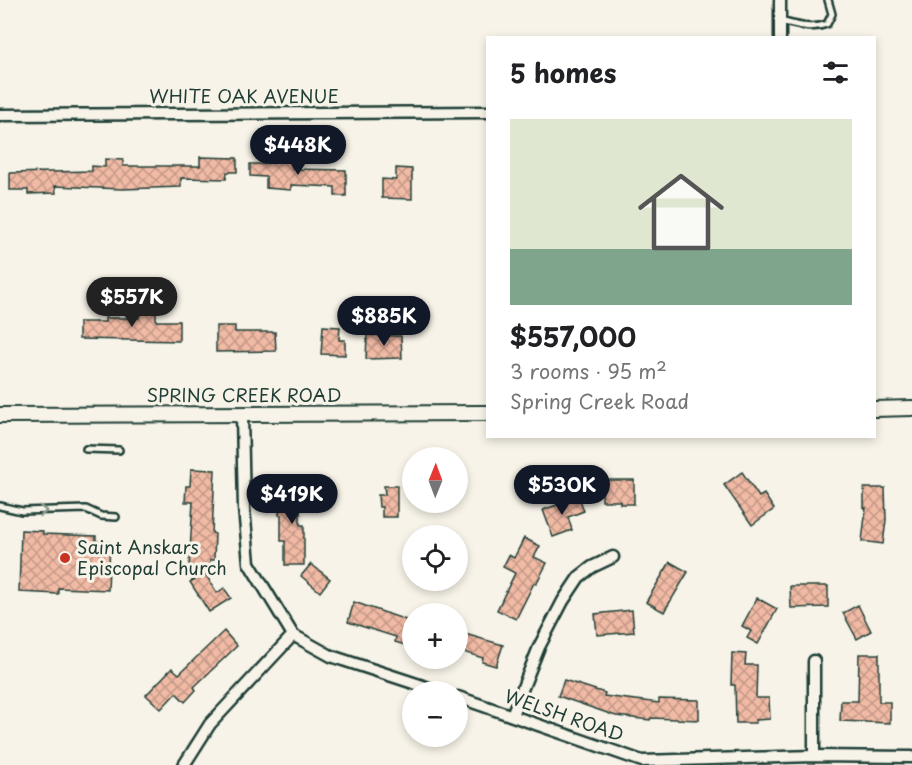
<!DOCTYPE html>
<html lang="en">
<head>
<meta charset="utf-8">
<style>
	body { margin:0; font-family:"Playpen Sans",sans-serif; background:#f6f6f6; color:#202124; height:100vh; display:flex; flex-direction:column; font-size:22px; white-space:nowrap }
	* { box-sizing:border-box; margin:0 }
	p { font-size:20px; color:#757577 }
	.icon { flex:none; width:33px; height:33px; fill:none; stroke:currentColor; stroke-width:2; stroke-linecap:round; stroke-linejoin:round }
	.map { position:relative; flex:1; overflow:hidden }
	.sheet { position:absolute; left:486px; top:36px; width:390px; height:402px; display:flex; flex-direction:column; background:#fff; border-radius:0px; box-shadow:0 3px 9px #0003 }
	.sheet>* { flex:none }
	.needle { width:39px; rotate:1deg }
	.fabs { position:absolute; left:402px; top:447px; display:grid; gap:12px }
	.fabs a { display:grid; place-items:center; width:66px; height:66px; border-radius:50%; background:#fff; box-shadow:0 3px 9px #0003; font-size:30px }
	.price { position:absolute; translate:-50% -51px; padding:0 14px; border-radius:21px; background:#111827; color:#fff; font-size:20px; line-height:39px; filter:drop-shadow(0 2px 3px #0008) }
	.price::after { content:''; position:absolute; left:50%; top:36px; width:18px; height:14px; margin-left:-9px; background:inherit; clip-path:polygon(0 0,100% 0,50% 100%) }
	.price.active { background:#222; color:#fff }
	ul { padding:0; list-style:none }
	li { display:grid; align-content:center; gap:12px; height:318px; padding:0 24px }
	li span { display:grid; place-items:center; height:186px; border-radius:0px; color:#555 }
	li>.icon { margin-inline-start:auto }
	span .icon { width:108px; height:108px; fill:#fffc; stroke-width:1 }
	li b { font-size:26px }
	h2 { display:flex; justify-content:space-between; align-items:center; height:72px; padding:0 24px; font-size:26px }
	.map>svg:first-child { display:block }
	.building { fill:url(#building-cross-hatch); stroke:#1f3d34; stroke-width:1.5 }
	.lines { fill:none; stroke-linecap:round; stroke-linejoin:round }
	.lane-casing { stroke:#1f3d34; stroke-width:10 }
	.street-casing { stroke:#1f3d34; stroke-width:15 }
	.secondary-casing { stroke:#1f3d34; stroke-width:18 }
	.lane { stroke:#f7f3e8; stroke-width:5 }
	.street { stroke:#f7f3e8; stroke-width:10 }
	.secondary { stroke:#f7f3e8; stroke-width:14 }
	.oneway { stroke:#8b988e }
	.poi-dot { fill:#c8321e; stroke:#f7f3e8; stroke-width:2 }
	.labels { text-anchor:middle; stroke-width:6; stroke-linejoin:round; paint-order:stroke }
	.street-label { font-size:18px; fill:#1f3d34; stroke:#f7f3e8 }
	.poi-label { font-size:18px; fill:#1f3d34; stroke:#f7f3e8; text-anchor:start }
</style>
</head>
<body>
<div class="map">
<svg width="912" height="765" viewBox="0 0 912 765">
	<defs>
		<pattern id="building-cross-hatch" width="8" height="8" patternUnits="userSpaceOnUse" patternTransform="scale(1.5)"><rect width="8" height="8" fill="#f1baa5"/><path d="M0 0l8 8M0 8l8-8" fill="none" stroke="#c39887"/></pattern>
	</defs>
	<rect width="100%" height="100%" fill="#f7f3e8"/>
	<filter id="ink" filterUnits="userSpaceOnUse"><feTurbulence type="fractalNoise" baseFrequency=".0167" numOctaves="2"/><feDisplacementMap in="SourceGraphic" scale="12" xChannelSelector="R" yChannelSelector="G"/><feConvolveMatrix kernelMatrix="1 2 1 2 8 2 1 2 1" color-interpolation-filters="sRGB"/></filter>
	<g filter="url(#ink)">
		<!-- building -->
		<g class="building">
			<polygon points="281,155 293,155 292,169 346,170 346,196 335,196 335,187 291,185 291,190 266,188 266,177 250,176 250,164 264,164 265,160 280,160"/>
			<polygon points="200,157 237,158 237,172 227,172 226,179 181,178 181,187 122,189 55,186 56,193 28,194 28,190 10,190 10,173 92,171 92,166 105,167 105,159 123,160 123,166 200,166"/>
			<polygon points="396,168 412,169 412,199 382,198 382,179 396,180"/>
			<polygon points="156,305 156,321 179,321 179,341 79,339 79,322 105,322 105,318 139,318 139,312 144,311 144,306"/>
			<polygon points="216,326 235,326 235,332 275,332 276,351 216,352"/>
			<polygon points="323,326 340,327 339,340 345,340 345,355 321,354"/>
			<polygon points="367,335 401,336 402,358 366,359"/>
			<polygon points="191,469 215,470 212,533 215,534 214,560 210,560 210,567 189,567 193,502 185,502 186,486 190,486"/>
			<polygon points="742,472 759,497 764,494 774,509 752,525 724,485"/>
			<polygon points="602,480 634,480 634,504 620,504 620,501 602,501"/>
			<polygon points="282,484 300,484 300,525 304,525 304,565 285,565 285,541 281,541 281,515 279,515 279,495 282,496"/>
			<polygon points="384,486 397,486 397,517 382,517 382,507 379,507 378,495 385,495"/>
			<polygon points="864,488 885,488 886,520 883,544 862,541 866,508 864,508"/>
			<polygon points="579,497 584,511 568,517 572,530 553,537 543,510"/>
			<polygon points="21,530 43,531 43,534 96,536 96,541 110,542 108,590 58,588 58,594 19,592"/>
			<polygon points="524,538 540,546 534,557 547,563 536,584 534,583 516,619 497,610 515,573 503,567 509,555 514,558"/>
			<polygon points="670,562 688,572 664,612 646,602"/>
			<polygon points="311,564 330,579 320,592 301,576"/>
			<polygon points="205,573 217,593 224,588 231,598 209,612 190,582"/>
			<polygon points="790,586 828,586 828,607 791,608"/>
			<polygon points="757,598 777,609 758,644 747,638 751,631 742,626"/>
			<polygon points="354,602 412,622 412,647 395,642 396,637 348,622"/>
			<polygon points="858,605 871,631 857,639 843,613"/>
			<polygon points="632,610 634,632 597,635 595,614"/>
			<polygon points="224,631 237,646 194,687 196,690 185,702 176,693 161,709 146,695 172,668 179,674"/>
			<polygon points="465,634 503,645 496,666 482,662 483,658 460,651"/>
			<polygon points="732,653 746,654 745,665 757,665 756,698 769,698 770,719 756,720 756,723 736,723 735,685 731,685"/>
			<polygon points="859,654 879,654 879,702 890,702 890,723 840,721 841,701 858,701"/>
			<polygon points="564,680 605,693 604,696 659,703 659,699 699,700 699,720 651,718 650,720 616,716 558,696"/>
		</g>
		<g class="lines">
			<defs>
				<g id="lane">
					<path d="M780 21C797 25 811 30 827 24L832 14 828 0"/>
					<polyline points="86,449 119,450"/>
					<polyline points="0,506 22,511 86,509 101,516 116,517"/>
				</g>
				<g id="street">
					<polyline points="780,38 780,0"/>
					<polyline points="0,115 488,112"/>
					<polyline points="242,415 244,508 249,563 293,635 331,656 441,692"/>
					<polyline points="814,661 814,756"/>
					<polyline points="458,697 642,761 814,756 912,757"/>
					<polyline points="512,715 539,647 563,601 579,577 592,567 613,557"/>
					<polyline points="184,765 210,724 293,635"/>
				</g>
				<g id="secondary">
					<polyline points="874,409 912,408"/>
					<polyline points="0,415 488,413"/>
				</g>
			</defs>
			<!-- lane casing -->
			<use href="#lane" class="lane-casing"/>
			<!-- street casing -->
			<use href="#street" class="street-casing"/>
			<!-- secondary casing -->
			<use href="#secondary" class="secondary-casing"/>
			<!-- lane -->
			<use href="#lane" class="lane"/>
			<!-- street -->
			<use href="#street" class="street"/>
			<!-- secondary -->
			<use href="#secondary" class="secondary"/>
		</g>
		<!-- one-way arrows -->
		<defs><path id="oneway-chevron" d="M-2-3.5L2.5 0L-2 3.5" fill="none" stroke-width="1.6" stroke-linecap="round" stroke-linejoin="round" transform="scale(1.5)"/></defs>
		<use class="oneway" href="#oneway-chevron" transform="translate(43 511)"/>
	</g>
	<!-- markers -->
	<circle class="poi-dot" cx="65" cy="558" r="6"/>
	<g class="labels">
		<!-- street labels -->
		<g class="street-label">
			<text x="244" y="103">WHITE OAK AVENUE</text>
			<text x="244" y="402">SPRING CREEK ROAD</text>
			<text transform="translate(564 716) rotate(19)" y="6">WELSH ROAD</text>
		</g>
		<!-- poi labels -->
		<g class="poi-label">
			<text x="77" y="554">Saint Anskars<tspan x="77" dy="21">Episcopal Church</tspan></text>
		</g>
	</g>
</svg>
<div class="fabs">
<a><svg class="needle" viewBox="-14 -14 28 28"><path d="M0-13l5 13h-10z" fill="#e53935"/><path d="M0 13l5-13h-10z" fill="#757577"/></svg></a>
<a><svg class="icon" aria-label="locate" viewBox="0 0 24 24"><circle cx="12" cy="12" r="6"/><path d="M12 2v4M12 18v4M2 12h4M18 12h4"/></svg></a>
<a>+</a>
<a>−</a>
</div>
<b class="price" style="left:298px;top:176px">$448K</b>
<b class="price active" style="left:132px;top:328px">$557K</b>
<b class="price" style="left:384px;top:347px">$885K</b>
<b class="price" style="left:562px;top:516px">$530K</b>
<b class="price" style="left:292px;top:525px">$419K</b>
<section class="sheet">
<h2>5 homes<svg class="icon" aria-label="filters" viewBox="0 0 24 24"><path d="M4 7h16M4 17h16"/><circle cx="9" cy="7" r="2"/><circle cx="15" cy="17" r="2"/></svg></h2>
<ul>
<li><span style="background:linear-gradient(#dfe7d0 70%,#7fa58c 0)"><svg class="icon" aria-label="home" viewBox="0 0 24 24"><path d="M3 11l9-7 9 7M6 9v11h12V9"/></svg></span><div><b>$557,000</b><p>3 rooms · 95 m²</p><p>Spring Creek Road</p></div></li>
</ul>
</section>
</div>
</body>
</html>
